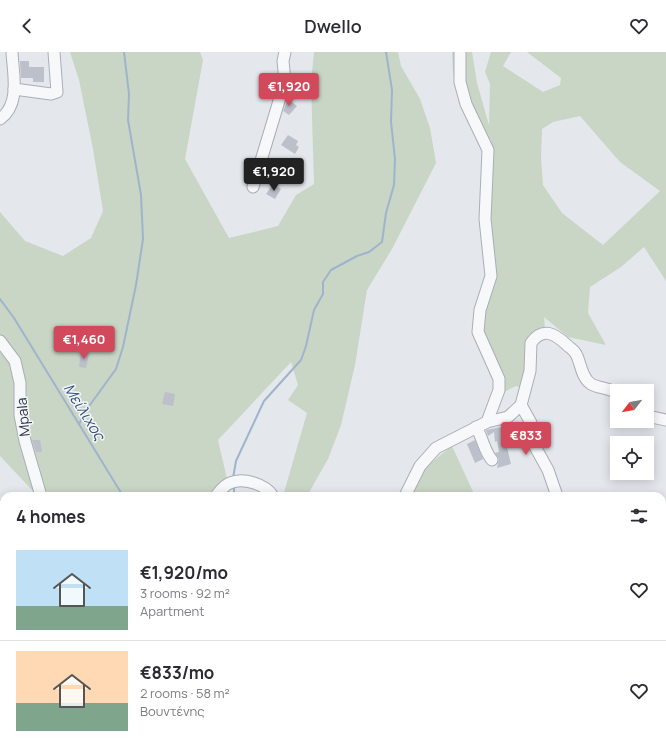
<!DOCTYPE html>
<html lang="en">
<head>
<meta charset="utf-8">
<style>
	body { margin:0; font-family:Manrope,sans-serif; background:#f2f2f3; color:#2b2b33; height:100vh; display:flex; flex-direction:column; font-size:15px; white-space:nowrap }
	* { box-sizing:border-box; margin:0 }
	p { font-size:13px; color:#7c7c81 }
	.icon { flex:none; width:22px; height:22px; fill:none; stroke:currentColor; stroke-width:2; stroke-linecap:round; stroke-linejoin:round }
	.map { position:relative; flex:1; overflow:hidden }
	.side { position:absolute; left:0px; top:440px; width:666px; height:256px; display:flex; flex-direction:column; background:#fff; border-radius:12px 12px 0 0; box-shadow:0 2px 10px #0003 }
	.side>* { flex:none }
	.needle { width:26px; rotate:239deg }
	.controls { position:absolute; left:610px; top:332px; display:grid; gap:8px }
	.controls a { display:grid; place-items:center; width:44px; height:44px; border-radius:0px; background:#fff; box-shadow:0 2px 10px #0003; font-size:20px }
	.price { position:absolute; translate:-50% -34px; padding:0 9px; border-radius:4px; background:#d1495b; color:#fff; font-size:13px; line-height:26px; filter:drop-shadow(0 1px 2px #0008) }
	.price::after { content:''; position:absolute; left:50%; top:24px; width:12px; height:9px; margin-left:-6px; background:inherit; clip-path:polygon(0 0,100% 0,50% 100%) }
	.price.active { background:#222; color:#fff }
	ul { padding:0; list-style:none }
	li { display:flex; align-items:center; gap:12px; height:100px; padding:0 16px }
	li+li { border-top:1px solid #e1e1e2 }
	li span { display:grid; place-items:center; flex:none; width:112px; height:80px; border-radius:0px; color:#555 }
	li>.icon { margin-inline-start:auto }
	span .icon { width:48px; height:48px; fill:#fffc; stroke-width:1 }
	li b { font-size:17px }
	h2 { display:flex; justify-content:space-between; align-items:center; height:48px; padding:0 16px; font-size:17px }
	header { display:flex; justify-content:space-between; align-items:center; height:52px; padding:0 16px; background:#fff; font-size:18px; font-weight:600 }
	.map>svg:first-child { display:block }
	.green { fill:#c9d6c5; fill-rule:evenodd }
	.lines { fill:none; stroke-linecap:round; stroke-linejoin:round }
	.stream { stroke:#9fb4cc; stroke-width:2 }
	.building { fill:#bbc0ca }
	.minor-casing { stroke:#a9aeb7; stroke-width:13 }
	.minor { stroke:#f7f8fa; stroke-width:11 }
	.labels { text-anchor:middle; stroke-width:3; stroke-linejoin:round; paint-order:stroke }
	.street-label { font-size:14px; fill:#2b3445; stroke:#f4f6f9 }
	.water-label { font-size:15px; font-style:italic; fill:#34527a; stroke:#f4f6f9 }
</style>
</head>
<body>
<header><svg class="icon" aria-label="back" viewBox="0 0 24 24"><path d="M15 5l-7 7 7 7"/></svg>Dwello<svg class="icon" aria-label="heart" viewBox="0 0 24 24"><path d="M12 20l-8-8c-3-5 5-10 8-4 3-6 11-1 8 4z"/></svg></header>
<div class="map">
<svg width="666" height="696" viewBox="0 0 666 696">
	<rect width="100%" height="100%" fill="#e4e7ec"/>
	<!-- green -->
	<g class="green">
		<polygon points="70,0 200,0 203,8 185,107 229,186 278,174 296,143 314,132 311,31 314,0 398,0 401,14 420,47 430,76 436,111 392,197 367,238 355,313 341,373 328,407 307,444 283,444 307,361 288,348 298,333 291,310 218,388 231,444 42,444 32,438 0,404 0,160 25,189 63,204 91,186 103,159 93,97 79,28"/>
		<path d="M452 0H472L477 31 489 73 490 32 485 20 491 0H511L503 14 543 40 560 33 561 26 527 0H666V229L644 195 621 215 590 235 588 261 606 293 568 285 544 265 545 278 527 291 524 321 520 335 516 334 502 341 481 279 489 167 491 88 464 58 453 20ZM580 64 620 110 660 139 603 193 562 161 543 133 541 106 542 77 553 70Z"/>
		<polygon points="452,394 475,444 412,444 427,414"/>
		<polygon points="662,646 666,659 666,696 629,696 628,692 662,692"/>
		<polygon points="245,692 565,692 567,696 248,696"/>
	</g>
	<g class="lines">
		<!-- stream -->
		<g class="stream">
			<polyline points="0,247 14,266 123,444"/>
			<polyline points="79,372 87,357 116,317 123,295 136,233 143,187 141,143 128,68 129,42 124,0"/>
			<polyline points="233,426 236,409 264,349 301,308 306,294 314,258 323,242 323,230 331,218 357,204 369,200 382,190 386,161 394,133 395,107 391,70 392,38 386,0"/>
			<polyline points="234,434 234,444"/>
			<polyline points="370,692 377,696"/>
		</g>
	</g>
	<!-- building -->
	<g class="building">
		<polygon points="20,9 29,9 29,15 44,15 44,30 33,30 33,26 21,26"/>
		<polygon points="288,47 297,54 289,63 283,59"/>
		<polygon points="288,83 298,89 296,93 299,95 295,102 281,93"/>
		<polygon points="292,114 302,120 296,130 285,123"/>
		<polygon points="273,132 281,137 275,147 266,142"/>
		<polygon points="81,300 89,301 86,316 79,315"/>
		<polygon points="165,340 175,342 173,354 162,352"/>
		<polygon points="506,374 508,386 505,387 511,412 497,416 499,407 495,401 499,400 497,389 495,390 494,380 488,384 486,378"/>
		<polygon points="32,388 40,388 42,400 36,400"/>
		<polygon points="475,388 483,407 475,411 467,392"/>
	</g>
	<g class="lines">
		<defs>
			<g id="minor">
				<polyline points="460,0 460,30 466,52 488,98 485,167 491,224 480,258 478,280 499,327 499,338 487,370"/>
				<polyline points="14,37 51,42 57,40 54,0"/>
				<path d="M0 67C21 52 13 22 12 0"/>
				<polyline points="253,135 285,29 283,9 285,0"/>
				<polyline points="0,289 15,309 20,331 20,363 25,389 41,444"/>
				<polyline points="521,353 531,371 533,391 548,418 557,444"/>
				<polyline points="647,364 666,368"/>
				<path d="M476 375C483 386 484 399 492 408"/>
				<path d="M216 444C220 439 224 433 230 431 243 425 265 432 273 444"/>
				<path d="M405 444 420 414 436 396 487 370 508 365 521 353 530 319 531 291C543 274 555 282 567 293 570 296 574 298 576 302 581 311 581 325 591 332 599 337 610 335 617 342"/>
				<polyline points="74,692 78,696"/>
				<polyline points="568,692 570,696"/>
				<polyline points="64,696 67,692"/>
			</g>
		</defs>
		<!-- minor casing -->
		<use href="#minor" class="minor-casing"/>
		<!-- minor -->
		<use href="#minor" class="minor"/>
	</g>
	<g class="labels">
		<!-- street labels -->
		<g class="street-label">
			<text transform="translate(23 365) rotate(-95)" y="5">Mpala</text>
		</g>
		<!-- water labels -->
		<g class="water-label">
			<text transform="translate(84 360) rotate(58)" y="5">Μείλιχος</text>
		</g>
	</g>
</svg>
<div class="controls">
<a><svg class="needle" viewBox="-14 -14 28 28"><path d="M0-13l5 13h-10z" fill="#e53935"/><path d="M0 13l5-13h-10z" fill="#7c7c81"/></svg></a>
<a><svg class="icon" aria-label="locate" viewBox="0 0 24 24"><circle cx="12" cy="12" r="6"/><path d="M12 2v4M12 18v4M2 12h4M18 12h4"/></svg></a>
</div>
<b class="price" style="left:289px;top:55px">€1,920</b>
<b class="price active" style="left:274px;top:140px">€1,920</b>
<b class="price" style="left:84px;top:308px">€1,460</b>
<b class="price" style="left:526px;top:404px">€833</b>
<section class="side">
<h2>4 homes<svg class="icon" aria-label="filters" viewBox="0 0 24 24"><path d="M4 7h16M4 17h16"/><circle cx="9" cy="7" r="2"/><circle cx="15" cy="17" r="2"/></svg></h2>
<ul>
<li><span style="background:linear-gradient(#bfe0f5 70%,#7fa58c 0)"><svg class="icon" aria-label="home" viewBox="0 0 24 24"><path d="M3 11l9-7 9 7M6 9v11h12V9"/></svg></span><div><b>€1,920/mo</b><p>3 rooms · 92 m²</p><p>Apartment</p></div><svg class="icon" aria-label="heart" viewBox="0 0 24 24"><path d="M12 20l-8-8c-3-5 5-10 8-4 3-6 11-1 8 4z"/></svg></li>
<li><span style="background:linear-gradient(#ffd9b3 65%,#7fa58c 0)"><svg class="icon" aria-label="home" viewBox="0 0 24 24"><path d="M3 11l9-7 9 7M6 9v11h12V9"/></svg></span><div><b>€833/mo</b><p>2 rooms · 58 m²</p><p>Βουντένης</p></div><svg class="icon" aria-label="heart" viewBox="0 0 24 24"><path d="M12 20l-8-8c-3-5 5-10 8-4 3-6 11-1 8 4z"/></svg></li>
</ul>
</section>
</div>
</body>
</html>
